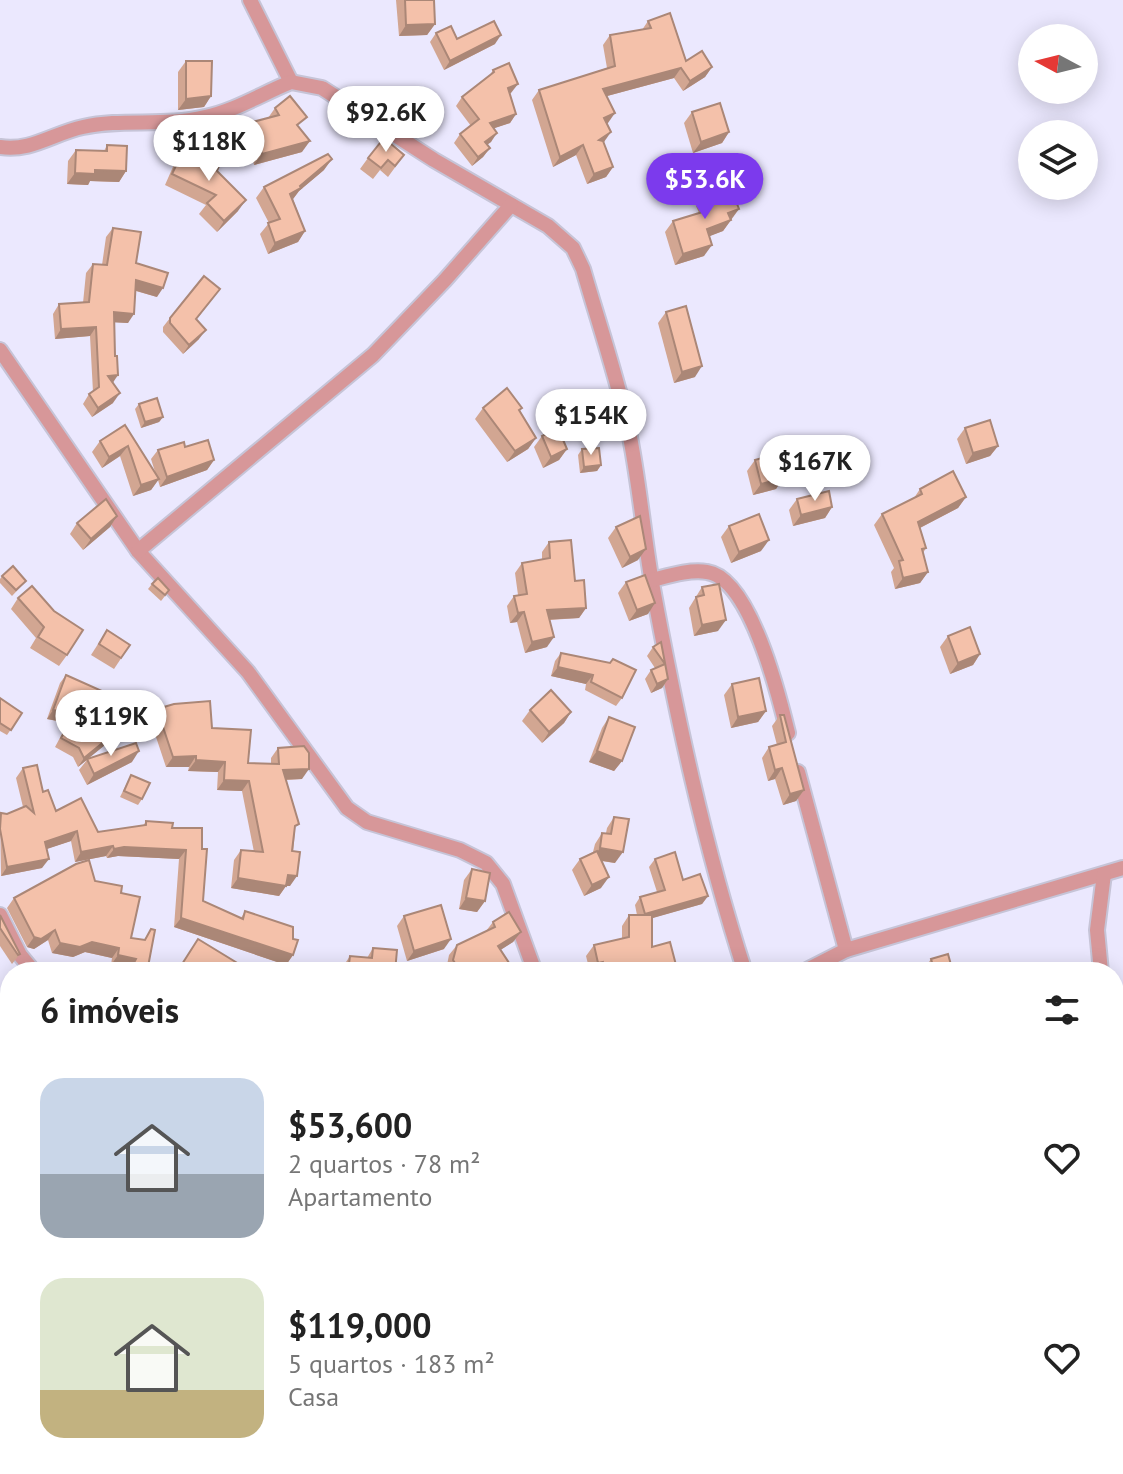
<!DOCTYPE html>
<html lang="pt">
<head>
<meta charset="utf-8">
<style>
	body { margin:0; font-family:"PT Sans",sans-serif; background:#f2f2f2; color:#222; height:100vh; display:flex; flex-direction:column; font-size:30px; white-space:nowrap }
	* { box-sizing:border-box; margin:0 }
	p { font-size:26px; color:#767676 }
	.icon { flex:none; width:44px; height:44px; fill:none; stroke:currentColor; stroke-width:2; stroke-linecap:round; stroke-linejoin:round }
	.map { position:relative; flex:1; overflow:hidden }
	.details { position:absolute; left:0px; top:962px; width:1124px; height:512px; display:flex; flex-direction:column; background:#fff; border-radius:32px 32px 0 0; box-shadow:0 4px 20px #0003 }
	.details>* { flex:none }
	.needle { width:52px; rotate:277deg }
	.fabs { position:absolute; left:1018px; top:24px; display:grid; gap:16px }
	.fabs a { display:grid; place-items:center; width:80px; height:80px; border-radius:50%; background:#fff; box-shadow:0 4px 20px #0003; font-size:40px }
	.price { position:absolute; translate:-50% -68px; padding:0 18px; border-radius:28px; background:#fff; color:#222; font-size:26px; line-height:52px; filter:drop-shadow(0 2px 4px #0008) }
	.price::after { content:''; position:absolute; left:50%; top:48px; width:24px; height:18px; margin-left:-12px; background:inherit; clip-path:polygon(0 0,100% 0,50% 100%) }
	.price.on { background:#7c3aed; color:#fff }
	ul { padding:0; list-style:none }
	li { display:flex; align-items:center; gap:24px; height:200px; padding:0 40px }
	li span { display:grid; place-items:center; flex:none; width:224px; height:160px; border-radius:24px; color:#555 }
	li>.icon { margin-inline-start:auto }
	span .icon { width:96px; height:96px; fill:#fffc; stroke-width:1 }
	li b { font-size:34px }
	h2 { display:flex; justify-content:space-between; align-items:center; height:96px; padding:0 40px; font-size:34px }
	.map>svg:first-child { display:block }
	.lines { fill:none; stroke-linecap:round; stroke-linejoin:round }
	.minor-casing { stroke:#c6c4d7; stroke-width:18 }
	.minor { stroke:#d79799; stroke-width:14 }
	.wall { fill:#d2a692 }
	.shaded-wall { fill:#ab8777 }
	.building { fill:#f4c1aa; stroke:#ab8777; stroke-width:2 }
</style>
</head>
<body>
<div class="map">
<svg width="1123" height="1474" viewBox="0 0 1123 1474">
	<rect width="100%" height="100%" fill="#ebe8fe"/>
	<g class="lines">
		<defs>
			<g id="minor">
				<polyline points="250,0 291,82"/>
				<path d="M0 147C31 152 54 133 83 127 123 118 165 127 205 117 235 111 263 93 291 82L322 88 434 160 548 226 573 248 583 269C598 321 616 374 628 427 639 479 643 531 652 583 676 714 704 845 745 972"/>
				<polyline points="0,350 138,551 248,672 347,808 367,822 460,850 486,863 503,884 535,972"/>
				<polyline points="138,551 373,355 445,280 511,205"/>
				<path d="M652 580C668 576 690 569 707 572 750 578 779 696 788 733"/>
				<polyline points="798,772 846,950"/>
				<polyline points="0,915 20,955 34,972"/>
				<polyline points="803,972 846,950 1123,868"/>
				<polyline points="1101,972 1097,930 1104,874"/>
				<polyline points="1114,1008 1123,1020"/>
				<polyline points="1114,1348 1123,1343"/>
				<polyline points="0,1410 10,1413"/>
				<polyline points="692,1464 696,1474"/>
				<polyline points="33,1474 46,1464"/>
				<polyline points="882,1474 897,1464"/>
			</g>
		</defs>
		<!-- minor casing -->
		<use href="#minor" class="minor-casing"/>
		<!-- minor -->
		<use href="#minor" class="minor"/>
	</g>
	<!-- wall -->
	<g class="wall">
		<polygon points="396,0 434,0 435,24 427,35 399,36"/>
		<polygon points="648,21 686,61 712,67 705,77 683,91 674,78 607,96 608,123 607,124 604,143 613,167 606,177 587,184 576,155 553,167 532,100 539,90 607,68 603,45 610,35 642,30"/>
		<polygon points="436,33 457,39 495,44 444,70 430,42"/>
		<polygon points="186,61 211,96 204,107 178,110 178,72"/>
		<polygon points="493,70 511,93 509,94 516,114 510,123 494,128 491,142 487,144 490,148 483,157 472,166 454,143 460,134 471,126 456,106 462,97 489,77"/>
		<polygon points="275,108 299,128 302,152 254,165 251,152 242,154 237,135 245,124 268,118"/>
		<polygon points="692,112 729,132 722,143 693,153 684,123"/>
		<polygon points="107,145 126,171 119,182 90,181 88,185 67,184 68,161 76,150 104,151"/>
		<polygon points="184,149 217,171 238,211 217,232 199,214 206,205 165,185 176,160"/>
		<polygon points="404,155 388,177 380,170 373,179 360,169 368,158"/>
		<polygon points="673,164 695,183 669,190 665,175"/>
		<polygon points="324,170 299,191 293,199 305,231 298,242 268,254 260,234 269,223 256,198 264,187"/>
		<polygon points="704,195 731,220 723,231 709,236 704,256 675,265 665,232 673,221 699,213 696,206"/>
		<polygon points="113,228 157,297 136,291 128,323 114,322 113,403 92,417 83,404 89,394 93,392 90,336 55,339 53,314 59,304 83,303 86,273 93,264 102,265 106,237"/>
		<polygon points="220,289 196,320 199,339 183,354 163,332 163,327 170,318"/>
		<polygon points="666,312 695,377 674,383 658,323"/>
		<polygon points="139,404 163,417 159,422 141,428 135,409"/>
		<polygon points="483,408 522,408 520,411 536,438 528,449 507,462 475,419"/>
		<polygon points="125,425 156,475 151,459 158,450 185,447 214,460 207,470 160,487 158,480 151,490 133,496 120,456 102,468 92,452 100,441"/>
		<polygon points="965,428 998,446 990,456 966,464 957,439"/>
		<polygon points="542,436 567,449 559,460 543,468 534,447"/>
		<polygon points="582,449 601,465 597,471 580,473 578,455"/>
		<polygon points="755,460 783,478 776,489 753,495 747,471"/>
		<polygon points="920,489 966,497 958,508 920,528 926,548 923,553 928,572 920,583 895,589 891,572 894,568 874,525 882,514 914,498"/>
		<polygon points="797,499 832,507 825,518 793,526 789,510"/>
		<polygon points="117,516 110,527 83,550 70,534 77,523"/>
		<polygon points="729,526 761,551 731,563 721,537"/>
		<polygon points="616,527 638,560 622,568 608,538"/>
		<polygon points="549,542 575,581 586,608 579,618 550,620 547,647 525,653 517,622 510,623 507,606 514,596 518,595 515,573 522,563 542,560 542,552"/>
		<polygon points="2,576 26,581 12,596 0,583 0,579"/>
		<polygon points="626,582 648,614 629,621 618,593"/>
		<polygon points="152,584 165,596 161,601 148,589"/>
		<polygon points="32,586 67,655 59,666 30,648 36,638 11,609 18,598"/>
		<polygon points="702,587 718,631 694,636 689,608"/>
		<polygon points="107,630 130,645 114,669 91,655"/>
		<polygon points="948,636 980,654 973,665 950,674 940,647"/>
		<polygon points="661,642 668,679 662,688 651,693 645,679 651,670 655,668 647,656 653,647"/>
		<polygon points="561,653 610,663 613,659 622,698 616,706 585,690 586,684 551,676 555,661"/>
		<polygon points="66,675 127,723 121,732 87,759 132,762 87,785 79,770 87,760 78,767 73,757 55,747 68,723 47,719 60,683"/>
		<polygon points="732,684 766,711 758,722 731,728 724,695"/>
		<polygon points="0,698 22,713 7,735 0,731"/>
		<polygon points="157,709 212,728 248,763 271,764 271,758 278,748 302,779 286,780 295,831 290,886 286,886 279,896 231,888 234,860 241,850 254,852 242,791 217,790 218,772 188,771 189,767 166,767 150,719"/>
		<polygon points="530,710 571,712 564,723 542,743 522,721"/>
		<polygon points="780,715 804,790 796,801 783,805 775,779 768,781 762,758 769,747 777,745 772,726"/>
		<polygon points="609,717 622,761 614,771 589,762 602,728"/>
		<polygon points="23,768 43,792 56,811 98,832 143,826 146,821 172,828 202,828 203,901 241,918 245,911 293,955 286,965 174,927 179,859 118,856 107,858 106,856 75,862 71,841 46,849 42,868 1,876 0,815 1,813 7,814 23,807 16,778"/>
		<polygon points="131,775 142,799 138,805 120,797"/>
		<polygon points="614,817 615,863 601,861 601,888 584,896 572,870 580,859 593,852 595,844 602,833 606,833 607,828"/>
		<polygon points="655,859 708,896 702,904 652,918 652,947 670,972 590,972 586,956 594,945 622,939 622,926 629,915 637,915 635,905 640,897 657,892 649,867"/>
		<polygon points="472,869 485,901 477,912 459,909 464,880"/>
		<polygon points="95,881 121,893 131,938 144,940 151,929 147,972 127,972 129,969 111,965 112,958 85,952 73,957 52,953 48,940 34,949 27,947 7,908 14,898"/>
		<polygon points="0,915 20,954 12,964 0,946"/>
		<polygon points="404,916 444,949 407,961 397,926"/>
		<polygon points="493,922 521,932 513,942 500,950 515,972 447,972 446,970 449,955 457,945 486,931"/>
		<polygon points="373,948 395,972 343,972 344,965 350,956 367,958"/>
		<polygon points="931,959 953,972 929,972 927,965"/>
		<polygon points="203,1464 267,1464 270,1469 278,1474 209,1474"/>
		<polygon points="294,1464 381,1464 383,1474 298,1474"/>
		<polygon points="516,1464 546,1464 551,1471 577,1474 519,1474"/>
		<polygon points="603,1464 688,1464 692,1472 718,1474 606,1474"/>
		<polygon points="728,1464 797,1464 772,1474 731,1474"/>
		<polygon points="804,1464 861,1464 866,1474 809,1474"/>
	</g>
	<!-- shaded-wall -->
	<g class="shaded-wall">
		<polygon points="435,24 427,35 399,36 406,25"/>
		<polygon points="501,35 495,44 444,70 450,61"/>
		<polygon points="712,67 705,77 683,91 690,81"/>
		<polygon points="681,68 674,78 596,99 603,89"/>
		<polygon points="518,84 511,93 501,97 508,88"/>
		<polygon points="211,96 204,107 178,110 186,99"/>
		<polygon points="615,113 608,123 597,128 604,118"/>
		<polygon points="516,114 510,123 483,132 490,123"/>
		<polygon points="611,132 604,142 592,150 599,140"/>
		<polygon points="729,132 722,143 693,153 701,142"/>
		<polygon points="497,133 491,142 479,151 485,142"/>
		<polygon points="259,141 251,152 242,154 250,143"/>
		<polygon points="310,141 302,152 254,165 262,154"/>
		<polygon points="583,145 576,155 553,167 560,157"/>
		<polygon points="490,148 483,157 472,166 478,157"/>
		<polygon points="332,159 324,170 299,191 293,199 290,194"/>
		<polygon points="613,167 606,177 587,184 594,174"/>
		<polygon points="95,170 126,171 119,182 90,181 88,185 67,184 75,173"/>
		<polygon points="702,172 695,183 669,190 676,179"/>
		<polygon points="246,200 238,211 217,232 224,221"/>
		<polygon points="739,209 731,220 728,213"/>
		<polygon points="731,220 723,231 700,240 707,229"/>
		<polygon points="305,231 298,242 268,254 275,243"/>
		<polygon points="712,245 704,256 675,265 683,254"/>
		<polygon points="136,280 163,288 157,297 130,289"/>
		<polygon points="114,312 134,314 128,323 107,322"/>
		<polygon points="96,327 90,336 55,339 61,329"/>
		<polygon points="206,330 199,339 183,354 189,345"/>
		<polygon points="702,366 695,377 674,383 682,372"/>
		<polygon points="118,375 112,384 108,376"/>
		<polygon points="120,393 113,403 92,417 98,408"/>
		<polygon points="163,417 159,422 141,428 145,422"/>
		<polygon points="536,438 528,449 507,462 515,451"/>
		<polygon points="128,446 120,456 102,468 109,457"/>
		<polygon points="998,446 990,456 966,464 973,453"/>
		<polygon points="567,449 559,460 543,468 551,457"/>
		<polygon points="214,460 207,470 160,487 167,477"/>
		<polygon points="601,465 597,471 580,473 584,467"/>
		<polygon points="783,478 776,489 753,495 761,484"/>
		<polygon points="159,479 151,490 133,496 141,485"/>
		<polygon points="966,497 958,508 910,533 918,522"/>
		<polygon points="832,507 825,518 793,526 801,515"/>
		<polygon points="117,516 110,527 83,550 91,539"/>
		<polygon points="769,540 761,551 731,563 739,552"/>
		<polygon points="646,549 638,560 622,568 630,557"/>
		<polygon points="928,572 920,583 895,589 903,578"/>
		<polygon points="655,603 648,614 629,621 637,610"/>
		<polygon points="586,608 579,618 540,620 547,610"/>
		<polygon points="524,612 517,622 510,623 518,613"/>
		<polygon points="726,620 718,631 694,636 702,625"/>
		<polygon points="554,637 547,647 525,653 532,642"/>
		<polygon points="980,654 973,665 950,674 958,663"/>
		<polygon points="558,667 593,675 586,684 551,676"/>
		<polygon points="668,679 662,688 651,693 657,684"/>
		<polygon points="53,710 74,714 68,723 47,719"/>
		<polygon points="766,711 758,722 731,728 738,717"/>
		<polygon points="571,712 564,723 542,743 549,732"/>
		<polygon points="127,723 121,732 78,767 84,758"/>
		<polygon points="139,751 132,762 87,785 94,774"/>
		<polygon points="597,751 622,761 614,771 589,762"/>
		<polygon points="196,756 189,767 166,767 173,757"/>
		<polygon points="196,760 225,762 218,772 188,771"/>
		<polygon points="782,768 775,779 768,781 775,770"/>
		<polygon points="309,769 302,779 276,780 283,770"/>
		<polygon points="224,780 249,781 242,791 217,790"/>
		<polygon points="804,790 796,801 783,805 790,794"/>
		<polygon points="77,831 71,841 38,852 45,842"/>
		<polygon points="113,846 106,856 75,862 81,852"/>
		<polygon points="124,847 186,850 179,859 118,856 107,858 114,849"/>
		<polygon points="600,848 623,852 615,863 592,859"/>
		<polygon points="49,859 42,868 1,876 7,867"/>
		<polygon points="288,875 297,876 290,886 286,886 279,896 231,888 238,878"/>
		<polygon points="609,877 601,888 584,896 592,885"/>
		<polygon points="708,896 702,904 639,922 645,914"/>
		<polygon points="466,898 485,901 477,912 459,909"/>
		<polygon points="181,918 293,955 286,965 174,927"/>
		<polygon points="55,930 48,940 34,949 27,947 34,937"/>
		<polygon points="521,932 513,942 491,956 498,946"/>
		<polygon points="451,939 444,949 407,961 414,951"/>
		<polygon points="92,942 119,948 112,958 85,952 73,957 52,953 60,943"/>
		<polygon points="118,955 136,959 129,969 111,965"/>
		<polygon points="603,962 596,972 592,972 598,963"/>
		<polygon points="676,965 670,972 646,972"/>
		<polygon points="0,1063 10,1067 10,1081 0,1077"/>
		<polygon points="1123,1294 1123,1299 1121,1302 1114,1306 1114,1299"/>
		<polygon points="0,1385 10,1387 10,1399 0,1397"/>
		<polygon points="778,1464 797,1464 772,1474 754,1474"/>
	</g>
	<!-- building -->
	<g class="building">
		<polygon points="405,0 434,0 435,24 406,25"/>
		<polygon points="670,13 686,61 702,51 712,67 690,81 681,68 603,89 615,113 604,118 611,132 599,140 603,141 613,167 594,174 583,145 560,157 539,90 615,66 610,35 651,28 648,21"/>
		<polygon points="494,21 501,35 450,61 436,33 451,26 457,39"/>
		<polygon points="186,61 212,61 211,96 186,99"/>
		<polygon points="509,63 518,84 508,88 516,114 490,123 497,133 485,142 490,148 478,157 460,134 479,119 462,97 494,72 493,70"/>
		<polygon points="290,96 307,117 297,125 310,141 262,154 259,141 250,143 245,124 279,115 275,108"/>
		<polygon points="720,103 729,132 701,142 692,112"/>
		<polygon points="384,138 404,155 395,166 388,160 381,168 368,158"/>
		<polygon points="107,145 127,146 126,171 95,170 95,174 75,173 76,150 107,151"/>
		<polygon points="184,149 219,166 217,171 246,200 224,221 207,203 216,195 172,174"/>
		<polygon points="328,154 332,159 300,186 301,188 290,194 305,231 275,243 268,223 280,219 264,187"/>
		<polygon points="698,158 702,172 676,179 673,164"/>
		<polygon points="730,186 739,209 728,213 731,220 707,229 712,245 683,254 673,221 709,210 704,195"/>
		<polygon points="113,228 141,232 136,263 168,273 163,288 136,280 134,314 114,312 115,356 117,356 118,375 108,376 120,393 98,408 89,394 99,387 96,327 61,329 59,304 89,302 93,264 107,265"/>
		<polygon points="204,276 220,289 196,319 206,330 189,345 170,323 170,318"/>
		<polygon points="686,306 702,366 682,372 666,312"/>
		<polygon points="507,388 522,408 519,410 536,438 515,451 483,408"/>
		<polygon points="157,398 163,417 145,422 139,404"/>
		<polygon points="990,420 998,446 973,453 965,428"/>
		<polygon points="125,425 159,479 141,485 128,446 109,457 100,441"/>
		<polygon points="558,428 567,449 551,457 542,436"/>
		<polygon points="208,440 214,460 167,477 158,450 184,442 185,447"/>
		<polygon points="599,448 601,465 584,467 582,449"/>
		<polygon points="777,454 783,478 761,484 755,460"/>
		<polygon points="953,471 966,497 918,522 926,548 922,549 928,572 903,578 899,561 903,560 882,514 922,494 920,489"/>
		<polygon points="829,491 832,507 801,515 797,499"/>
		<polygon points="106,499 117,516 91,539 77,523"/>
		<polygon points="759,514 769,540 739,552 729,526"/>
		<polygon points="640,516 646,549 630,557 616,527"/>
		<polygon points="571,540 575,581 584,580 586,608 547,610 554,637 532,642 524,612 518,613 514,596 527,594 522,563 550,558 549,542"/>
		<polygon points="13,566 26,581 16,590 2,576"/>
		<polygon points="645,575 655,603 637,610 626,582"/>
		<polygon points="158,578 169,590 165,595 152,584"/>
		<polygon points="719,584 726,620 702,625 696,597 704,595 702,587"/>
		<polygon points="32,586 54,611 83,630 67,655 38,637 44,627 18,598"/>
		<polygon points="970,627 980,654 958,663 948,636"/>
		<polygon points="107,630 130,645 121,658 99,644"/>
		<polygon points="661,642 668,679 657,684 651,670 665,664 653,647"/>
		<polygon points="561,653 610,663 613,659 636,670 622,698 591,682 593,675 558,667"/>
		<polygon points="66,675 102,691 127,723 84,758 79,748 61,738 74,714 53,710"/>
		<polygon points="759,678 766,711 738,717 732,684"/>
		<polygon points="551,690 571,712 549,732 530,710"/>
		<polygon points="0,698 22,713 11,730 0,723"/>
		<polygon points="210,701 212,728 251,730 248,763 279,764 278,748 304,746 309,753 309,769 283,770 299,824 295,826 292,851 300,852 297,876 288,875 286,886 238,878 241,850 263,852 249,781 224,780 225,762 196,760 196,756 173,757 157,709 174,704"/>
		<polygon points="780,715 784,715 804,790 790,794 782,768 775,770 769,747 786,742"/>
		<polygon points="609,717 635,727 622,761 597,751"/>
		<polygon points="136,743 139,751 94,774 87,759"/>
		<polygon points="37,765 43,792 48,790 56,811 81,798 98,832 146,825 146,821 173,823 172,828 202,828 202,849 207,849 203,901 243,919 245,911 293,927 293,939 298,940 293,955 181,918 186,850 124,847 114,849 113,846 81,852 77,831 45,842 49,859 7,867 0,829 1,813 7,814 26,806 34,813 23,768"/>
		<polygon points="131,775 150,783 142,799 124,791"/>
		<polygon points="614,817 629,819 623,852 600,848 602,833 611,834"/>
		<polygon points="597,851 609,877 592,885 580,859"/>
		<polygon points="675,852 683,880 700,874 708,896 645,914 640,897 665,890 655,859"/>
		<polygon points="89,860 95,881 122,886 121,893 140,897 131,938 145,940 151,929 155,930 147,972 129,972 136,959 118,955 119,948 92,942 80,947 60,943 55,930 41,939 34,937 14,898 76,864"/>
		<polygon points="472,869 490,873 485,901 466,898"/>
		<polygon points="441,905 451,939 414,951 404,916"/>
		<polygon points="509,912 521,932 498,946 515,972 461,972 453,960 457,945 495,927 493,922"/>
		<polygon points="0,915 20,954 18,955 0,928"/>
		<polygon points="629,915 652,915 652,947 670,942 676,965 646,972 607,972 603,962 598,963 594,945 629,937"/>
		<polygon points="198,939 252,972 177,972"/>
		<polygon points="373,948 397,950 395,972 348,972 350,956 372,958"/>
		<polygon points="948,954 953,972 935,972 931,959"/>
		<polygon points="0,1031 10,1035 10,1067 0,1063"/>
		<polygon points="0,1086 4,1086 10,1090 10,1283 0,1317"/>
		<polygon points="1123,1236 1123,1274 1120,1276 1123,1281 1123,1294 1114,1299 1114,1243"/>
		<polygon points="0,1336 10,1337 10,1387 0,1385"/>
		<polygon points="162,1464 171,1464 177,1474 145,1474"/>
		<polygon points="217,1464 267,1464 270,1469 278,1474 222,1474"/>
		<polygon points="306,1464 381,1464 386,1470 380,1474 308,1474 311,1473"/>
		<polygon points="416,1464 458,1464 462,1471 456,1474 396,1474"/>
		<polygon points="527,1464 546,1464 546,1466 549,1465 551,1471 568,1464 573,1464 577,1474 524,1474 529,1472"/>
		<polygon points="614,1464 688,1464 692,1472 696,1470 706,1473 714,1464 718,1474 618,1474"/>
		<polygon points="738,1464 778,1464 754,1474 741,1474"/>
		<polygon points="817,1464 861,1464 866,1474 822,1474"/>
	</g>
</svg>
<div class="fabs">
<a><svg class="needle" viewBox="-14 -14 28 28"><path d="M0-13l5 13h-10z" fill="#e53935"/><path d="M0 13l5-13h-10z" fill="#767676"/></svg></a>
<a><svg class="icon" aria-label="layers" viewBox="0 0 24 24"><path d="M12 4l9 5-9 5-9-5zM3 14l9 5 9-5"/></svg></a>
</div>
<b class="price" style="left:386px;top:154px">$92.6K</b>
<b class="price" style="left:209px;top:183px">$118K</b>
<b class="price on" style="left:705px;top:221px">$53.6K</b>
<b class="price" style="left:591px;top:457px">$154K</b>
<b class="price" style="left:815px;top:503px">$167K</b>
<b class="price" style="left:111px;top:758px">$119K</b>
<section class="details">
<h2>6 imóveis<svg class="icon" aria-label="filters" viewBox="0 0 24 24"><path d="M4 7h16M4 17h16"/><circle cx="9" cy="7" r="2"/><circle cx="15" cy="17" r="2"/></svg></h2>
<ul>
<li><span style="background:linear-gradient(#c9d6e8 60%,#9aa5b1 0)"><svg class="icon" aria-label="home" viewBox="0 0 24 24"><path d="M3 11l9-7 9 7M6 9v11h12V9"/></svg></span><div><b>$53,600</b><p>2 quartos · 78 m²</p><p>Apartamento</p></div><svg class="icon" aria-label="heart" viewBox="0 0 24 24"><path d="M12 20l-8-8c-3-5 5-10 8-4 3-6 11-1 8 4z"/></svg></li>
<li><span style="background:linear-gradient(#dfe7d0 70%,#c2b280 0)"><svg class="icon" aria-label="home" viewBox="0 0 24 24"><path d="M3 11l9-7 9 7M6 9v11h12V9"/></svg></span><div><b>$119,000</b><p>5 quartos · 183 m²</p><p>Casa</p></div><svg class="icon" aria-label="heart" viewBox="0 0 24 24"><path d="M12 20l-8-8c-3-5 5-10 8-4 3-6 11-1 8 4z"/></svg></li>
</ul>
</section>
</div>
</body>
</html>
